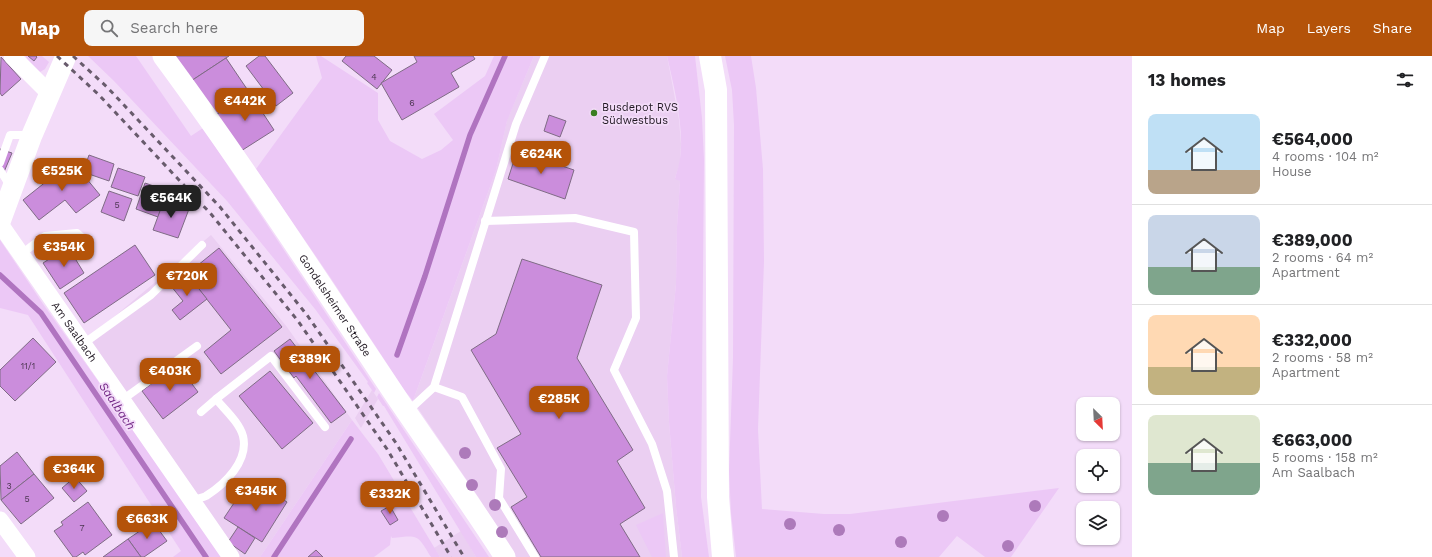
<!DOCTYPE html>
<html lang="en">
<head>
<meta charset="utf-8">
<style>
	body { margin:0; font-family:"Work Sans",sans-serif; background:#f6f6f6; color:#202124; height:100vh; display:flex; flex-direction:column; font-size:15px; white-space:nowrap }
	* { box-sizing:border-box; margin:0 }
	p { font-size:13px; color:#757577 }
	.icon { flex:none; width:22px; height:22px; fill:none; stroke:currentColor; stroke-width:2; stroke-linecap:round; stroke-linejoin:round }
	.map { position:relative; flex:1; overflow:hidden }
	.details { display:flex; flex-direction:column; background:#fff; width:300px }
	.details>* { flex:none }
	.needle { width:26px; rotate:156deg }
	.tools { position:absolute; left:1076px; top:341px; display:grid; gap:8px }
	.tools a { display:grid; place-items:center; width:44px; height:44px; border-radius:8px; background:#fff; box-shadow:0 1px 3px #0004; font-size:20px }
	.price { position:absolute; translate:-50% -34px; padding:0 9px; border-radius:8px; background:#b45309; color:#fff; font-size:13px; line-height:26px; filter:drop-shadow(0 1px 2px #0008) }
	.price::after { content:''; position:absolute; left:50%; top:24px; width:12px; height:9px; margin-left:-6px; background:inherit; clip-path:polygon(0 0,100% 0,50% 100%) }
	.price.active { background:#222; color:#fff }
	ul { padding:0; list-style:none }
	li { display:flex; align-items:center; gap:12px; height:100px; padding:0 16px }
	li+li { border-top:1px solid #e0e0e0 }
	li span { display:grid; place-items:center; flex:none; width:112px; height:80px; border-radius:8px; color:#555 }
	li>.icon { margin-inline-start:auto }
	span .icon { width:48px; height:48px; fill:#fffc; stroke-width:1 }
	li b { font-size:17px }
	h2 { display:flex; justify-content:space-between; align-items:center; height:48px; padding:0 16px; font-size:17px }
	header { display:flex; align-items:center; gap:24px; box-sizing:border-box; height:56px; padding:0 20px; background:#b45309; color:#fff }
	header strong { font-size:19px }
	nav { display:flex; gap:22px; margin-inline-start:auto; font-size:14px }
	.search { width:280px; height:36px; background:#f6f6f6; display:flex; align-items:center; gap:10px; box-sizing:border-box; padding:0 14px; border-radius:8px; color:#757577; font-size:15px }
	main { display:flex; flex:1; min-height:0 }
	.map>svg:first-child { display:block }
	.built { fill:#ebcff2 }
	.green { fill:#ecc8f6 }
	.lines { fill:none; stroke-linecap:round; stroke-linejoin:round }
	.stream { stroke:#b074c0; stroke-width:5.5 }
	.building { fill:#cb8ddc; stroke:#7f6b85 }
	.service { stroke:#fff; stroke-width:8 }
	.minor { stroke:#fff; stroke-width:17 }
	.tertiary { stroke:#fff; stroke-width:21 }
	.primary { stroke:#fff; stroke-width:22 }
	.rail { stroke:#685b6c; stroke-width:3; stroke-dasharray:5 5; stroke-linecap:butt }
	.tree { fill:#ad7aba }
	.poi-dot { fill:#397e21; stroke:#f3dcf9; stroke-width:1.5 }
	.labels { text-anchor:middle; stroke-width:3.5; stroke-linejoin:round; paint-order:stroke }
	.number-label { font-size:9px; fill:#4b3550 }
	.poi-label { font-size:11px; fill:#201822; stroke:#f3dcf9; text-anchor:start }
	.street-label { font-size:11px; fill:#201822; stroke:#f3dcf9 }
	.water-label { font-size:12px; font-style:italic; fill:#732986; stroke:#f3dcf9 }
</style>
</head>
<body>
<header>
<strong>Map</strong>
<div class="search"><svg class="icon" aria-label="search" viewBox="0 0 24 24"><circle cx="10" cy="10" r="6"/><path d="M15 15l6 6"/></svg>Search here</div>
<nav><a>Map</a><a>Layers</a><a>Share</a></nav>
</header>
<main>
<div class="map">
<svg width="1132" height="501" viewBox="0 0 1132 501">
	<rect width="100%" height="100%" fill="#f3dcf9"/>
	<!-- built -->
	<g class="built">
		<polygon points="534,0 667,0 679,64 681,88 680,107 675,122 680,125 677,171 676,228 667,320 669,366 676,451 682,501 516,501 479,442 413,345 496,114 507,64"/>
		<polygon points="211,179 287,271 352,364 260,501 224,501 76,293"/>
		<polygon points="372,334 378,343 361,372 355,362"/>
		<polygon points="461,475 476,501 440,501 434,492"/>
	</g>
	<!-- green -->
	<g class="green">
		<polygon points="26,0 42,0 49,6 45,13 40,16 29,10"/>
		<polygon points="88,0 136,0 191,80 203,72 376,333 374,337 367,327 368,326 315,253 227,145 114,25"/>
		<polygon points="316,0 321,0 378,37 378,64 390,85 422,103 441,94 453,84 434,58 485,20 494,0 534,0 507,65 496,114 413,345 405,335 328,218 256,113 322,22"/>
		<path d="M667 0H695L702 62 704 104 701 441 709 501H682L676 451 669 366 667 320 676 228 677 171 680 125 675 123C676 118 678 113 679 108 686 77 674 31 667 0Z"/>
		<polygon points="725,0 751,0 756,32 763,113 764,205 758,373 762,453 824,458 850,458 1059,432 1011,501 985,501 957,480 939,501 736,501 731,457 729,415 733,302 734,69 732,34"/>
		<polygon points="0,184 43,248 224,501 173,501 181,495 28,259 0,252"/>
		<polygon points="379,337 489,501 476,501 384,350 383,350 377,341"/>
		<path d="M352 364 378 398 440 501H431C417 478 419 479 392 482L391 480 390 489 374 501H260Z"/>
		<polygon points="663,457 666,501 652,501 636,469"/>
	</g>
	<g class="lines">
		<!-- stream -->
		<g class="stream">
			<polyline points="0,219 41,257 206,501"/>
			<polyline points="397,299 425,220 470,79 505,0"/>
			<polyline points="274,501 351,383"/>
		</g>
	</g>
	<!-- building -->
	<g class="building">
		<polygon points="28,0 36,0 37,1 34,5"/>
		<polygon points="175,0 229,0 191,25"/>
		<polygon points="259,0 265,0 293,37 276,50 246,10"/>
		<polygon points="346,0 374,0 392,14 377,33 342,5"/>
		<polygon points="414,0 473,0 475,3 451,17 459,31 402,64 381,27 417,6"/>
		<polygon points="1,1 21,23 2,40 0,37"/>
		<polygon points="226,2 249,36 216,59 191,25"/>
		<polygon points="249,36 274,74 241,95 216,59"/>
		<polygon points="549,59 566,65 560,81 544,75"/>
		<polygon points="0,93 12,97 4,116 0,114"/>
		<polygon points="517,95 574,114 565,143 508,123"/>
		<polygon points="89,99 114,108 109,125 83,116"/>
		<polygon points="72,105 100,139 76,157 65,144 39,164 23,144"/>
		<polygon points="118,112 145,121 138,140 111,131"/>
		<polygon points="145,127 168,135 158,161 136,153"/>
		<polygon points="109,135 132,143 124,165 101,156"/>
		<polygon points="164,144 189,153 178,182 153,174"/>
		<polygon points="135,189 155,219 84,267 64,237"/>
		<polygon points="68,191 84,217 60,233 43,207"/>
		<polygon points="219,192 282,271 221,318 204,296 231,274 187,218"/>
		<polygon points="522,203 602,229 577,302 633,394 617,405 645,452 620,468 640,501 541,501 511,451 527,441 497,392 521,378 471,294 496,278"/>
		<polygon points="187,218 207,243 180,264 172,254 183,245 171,230"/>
		<polygon points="33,282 56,306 15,345 0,330 0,314"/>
		<polygon points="290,283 346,356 331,367 296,320 294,322 274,295"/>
		<polygon points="177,308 198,336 163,363 142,335"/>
		<polygon points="270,315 313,367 282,393 239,340"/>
		<polygon points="17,396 34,418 1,444 0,410"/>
		<polygon points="34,418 54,442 21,468 1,444"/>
		<polygon points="75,421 87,435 74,446 62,432"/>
		<polygon points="246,429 261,439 265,432 287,446 262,486 224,462"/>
		<polygon points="88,446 112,479 85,499 83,496 76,501 73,501 54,475 63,469 61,466"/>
		<polygon points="390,450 398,464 390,469 381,455"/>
		<polygon points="153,466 167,485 144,501 141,501 128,483"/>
		<polygon points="238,471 255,482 245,498 228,486"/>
		<polygon points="128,483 141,501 103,501"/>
		<polygon points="316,494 323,501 308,501"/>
	</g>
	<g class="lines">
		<!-- service -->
		<g class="service">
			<polyline points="0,107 10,79 31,79"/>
			<polyline points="0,114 10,130"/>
			<polyline points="485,165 575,162 634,176 636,262 614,314 652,388 667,435 674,501"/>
			<polyline points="20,199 45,180 77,177 90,189"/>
			<polyline points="83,288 151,239 202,189"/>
			<polyline points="434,331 462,341 501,413 499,442 535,501"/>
			<polyline points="122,344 197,290"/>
			<polyline points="201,356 216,343"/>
			<polyline points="407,356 434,331 516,68 545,0"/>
			<path d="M191 444C196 443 202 442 206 440 225 428 249 405 243 380 239 366 225 354 216 343L271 300 325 371"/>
		</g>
		<!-- minor -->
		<g class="minor">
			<polyline points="12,0 49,37"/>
			<path id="s1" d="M0 168 231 501"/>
			<polyline points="0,464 27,501"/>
		</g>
		<!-- tertiary -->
		<g class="tertiary">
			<path id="s2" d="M163 0C242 107 315 219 389 330 427 387 468 443 505 501"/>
			<polyline points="0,166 32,79 66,0"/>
		</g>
		<!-- primary -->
		<polyline class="primary" points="710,0 716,34 718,441 723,501"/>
		<!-- rail -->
		<g class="rail">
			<polyline points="57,0 99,39 211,158 298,265 387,393 451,501"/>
			<polyline points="73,0 107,31 220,151 307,259 396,387 464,501"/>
		</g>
	</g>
	<!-- trees -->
	<g class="tree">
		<circle cx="465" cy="397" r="6"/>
		<circle cx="472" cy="429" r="6"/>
		<circle cx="495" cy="449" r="6"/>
		<circle cx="1035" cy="450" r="6"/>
		<circle cx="943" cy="460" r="6"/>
		<circle cx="790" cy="468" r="6"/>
		<circle cx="839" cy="474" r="6"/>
		<circle cx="502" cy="476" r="6"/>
		<circle cx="901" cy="486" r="6"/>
		<circle cx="1008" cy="490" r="6"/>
	</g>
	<!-- markers -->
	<circle class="poi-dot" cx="594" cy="57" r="4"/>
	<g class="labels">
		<!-- number labels -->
		<g class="number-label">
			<text x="374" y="24">4</text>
			<text x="412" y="50">6</text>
			<text x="117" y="152">5</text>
			<text x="28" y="313">11/1</text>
			<text x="9" y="433">3</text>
			<text x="27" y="446">5</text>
			<text x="82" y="475">7</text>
		</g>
		<!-- poi labels -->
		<g class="poi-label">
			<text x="602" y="55">Busdepot RVS<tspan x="602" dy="13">Südwestbus</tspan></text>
		</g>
		<!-- street labels -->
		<g class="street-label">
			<text dy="4" stroke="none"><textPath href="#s2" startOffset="303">Gondelsheimer Straße</textPath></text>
			<text dy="4" stroke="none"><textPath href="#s1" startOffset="131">Am Saalbach</textPath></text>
		</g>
		<!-- water labels -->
		<g class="water-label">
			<text transform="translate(117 350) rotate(56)" y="4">Saalbach</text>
		</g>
	</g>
</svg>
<div class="tools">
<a><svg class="needle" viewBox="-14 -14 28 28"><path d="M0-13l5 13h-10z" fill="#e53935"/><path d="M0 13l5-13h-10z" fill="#757577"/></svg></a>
<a><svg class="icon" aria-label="locate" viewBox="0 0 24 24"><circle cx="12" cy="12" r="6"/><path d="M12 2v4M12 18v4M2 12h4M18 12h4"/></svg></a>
<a><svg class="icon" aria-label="layers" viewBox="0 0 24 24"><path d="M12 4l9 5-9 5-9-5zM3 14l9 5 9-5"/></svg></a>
</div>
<b class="price" style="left:245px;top:66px">€442K</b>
<b class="price" style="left:541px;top:119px">€624K</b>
<b class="price" style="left:62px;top:136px">€525K</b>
<b class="price active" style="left:171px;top:163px">€564K</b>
<b class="price" style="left:64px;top:212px">€354K</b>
<b class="price" style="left:187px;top:241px">€720K</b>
<b class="price" style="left:310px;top:324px">€389K</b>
<b class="price" style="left:170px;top:336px">€403K</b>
<b class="price" style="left:559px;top:364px">€285K</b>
<b class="price" style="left:74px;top:434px">€364K</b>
<b class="price" style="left:256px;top:456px">€345K</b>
<b class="price" style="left:390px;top:459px">€332K</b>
<b class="price" style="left:147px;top:484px">€663K</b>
</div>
<section class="details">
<h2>13 homes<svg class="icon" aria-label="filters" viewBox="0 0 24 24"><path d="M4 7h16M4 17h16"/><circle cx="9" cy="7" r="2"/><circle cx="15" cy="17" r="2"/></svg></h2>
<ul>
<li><span style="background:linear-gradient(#bfe0f5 70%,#b9a48a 0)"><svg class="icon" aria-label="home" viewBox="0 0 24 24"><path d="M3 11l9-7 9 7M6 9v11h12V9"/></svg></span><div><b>€564,000</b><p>4 rooms · 104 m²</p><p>House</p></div></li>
<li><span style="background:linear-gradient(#c9d6e8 65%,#7fa58c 0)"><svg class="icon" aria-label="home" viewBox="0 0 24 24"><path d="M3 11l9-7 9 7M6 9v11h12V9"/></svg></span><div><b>€389,000</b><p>2 rooms · 64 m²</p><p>Apartment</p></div></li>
<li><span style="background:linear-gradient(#ffd9b3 65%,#c2b280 0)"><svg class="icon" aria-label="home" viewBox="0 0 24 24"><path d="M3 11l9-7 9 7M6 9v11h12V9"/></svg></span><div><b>€332,000</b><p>2 rooms · 58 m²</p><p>Apartment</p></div></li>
<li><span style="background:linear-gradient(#dfe7d0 60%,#7fa58c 0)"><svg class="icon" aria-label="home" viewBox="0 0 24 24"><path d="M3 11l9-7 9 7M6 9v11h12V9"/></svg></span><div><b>€663,000</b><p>5 rooms · 158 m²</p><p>Am Saalbach</p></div></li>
</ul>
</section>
</main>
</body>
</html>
